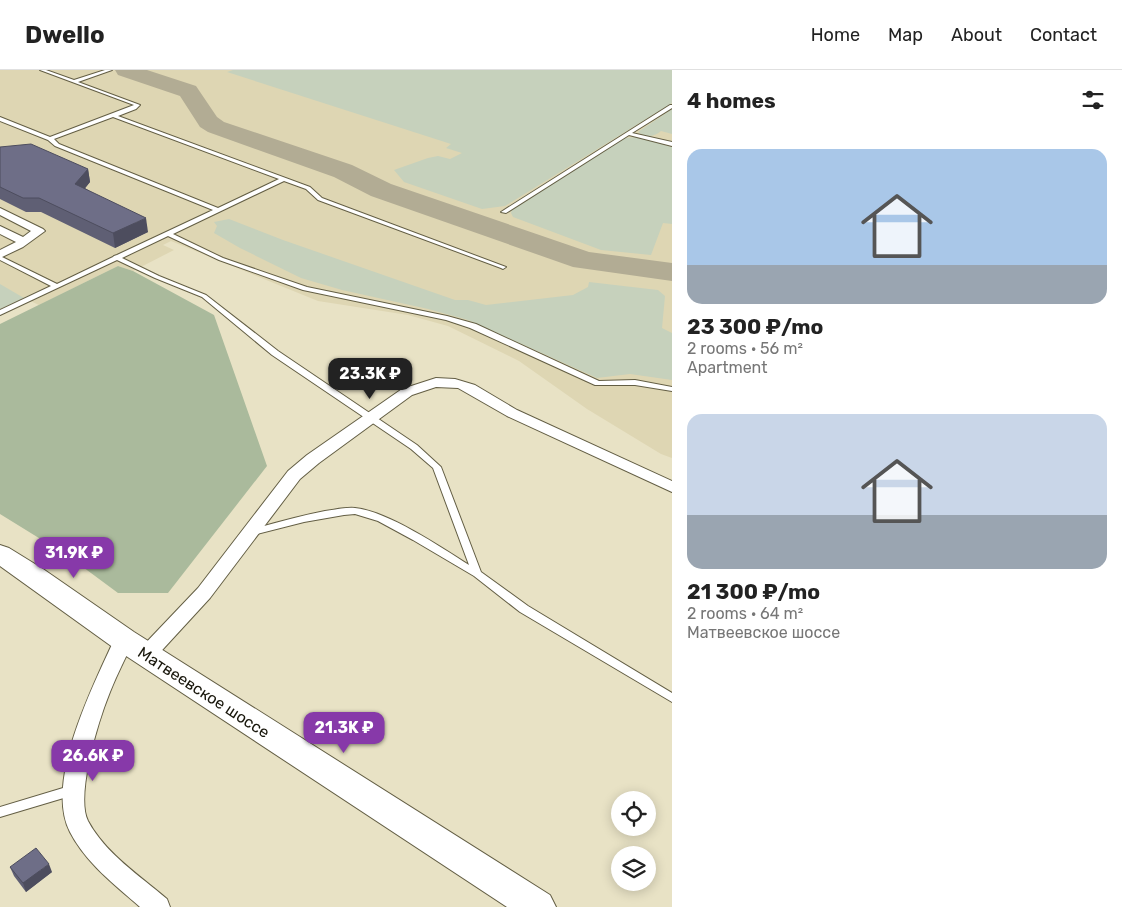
<!DOCTYPE html>
<html lang="en">
<head>
<meta charset="utf-8">
<style>
	body { margin:0; font-family:Rubik,sans-serif; background:#f2f2f2; color:#222; height:100vh; display:flex; flex-direction:column; font-size:19px; white-space:nowrap }
	* { box-sizing:border-box; margin:0 }
	p { font-size:16px; color:#767676 }
	.icon { flex:none; width:28px; height:28px; fill:none; stroke:currentColor; stroke-width:2; stroke-linecap:round; stroke-linejoin:round }
	.map { position:relative; flex:1; overflow:hidden }
	.panel { display:flex; flex-direction:column; background:#fff; width:450px }
	.panel>* { flex:none }
	.controls { position:absolute; left:611px; top:721px; display:grid; gap:10px }
	.controls a { display:grid; place-items:center; width:45px; height:45px; border-radius:50%; background:#fff; box-shadow:0 2px 12px #0003; font-size:25px }
	.price { position:absolute; translate:-50% -42px; padding:0 11px; border-radius:10px; background:#8739a9; color:#fff; font-size:16px; line-height:32px; filter:drop-shadow(0 1px 2px #0008) }
	.price::after { content:''; position:absolute; left:50%; top:30px; width:15px; height:11px; margin-left:-8px; background:inherit; clip-path:polygon(0 0,100% 0,50% 100%) }
	.price.on { background:#222; color:#fff }
	ul { padding:0; list-style:none }
	li { display:grid; align-content:center; gap:10px; height:265px; padding:0 15px }
	li span { display:grid; place-items:center; height:155px; border-radius:15px; color:#555 }
	li>.icon { margin-inline-start:auto }
	span .icon { width:90px; height:90px; fill:#fffc; stroke-width:1 }
	li b { font-size:21px }
	h2 { display:flex; justify-content:space-between; align-items:center; height:60px; padding:0 15px; font-size:21px }
	header { display:flex; align-items:center; gap:30px; box-sizing:border-box; height:70px; padding:0 25px; background:#fff; border-bottom:1px solid #e0e0e0 }
	header strong { font-size:24px }
	nav { display:flex; gap:28px; margin-inline-start:auto; font-size:18px }
	main { display:flex; flex:1; min-height:0 }
	.map>svg:first-child { display:block }
	.built { fill:#ded6b3 }
	.green { fill:#c6d1bc }
	.forest { fill:#aaba9c }
	.lines { fill:none; stroke-linecap:round; stroke-linejoin:round }
	.taxiway { fill:#b2ac94; fill-rule:evenodd }
	.lane-casing { stroke:#635e44; stroke-width:2 }
	.street-casing { stroke:#635e44; stroke-width:2 }
	.secondary-casing { stroke:#635e44; stroke-width:2 }
	.lane { fill:#fff; fill-rule:evenodd }
	.street { fill:#fff; fill-rule:evenodd }
	.secondary { fill:#fff; fill-rule:evenodd }
	.wall { fill:#5f5f74 }
	.shaded-wall { fill:#4d4d5e }
	.building { fill:#6e6e87; stroke:#4d4d5e }
	.labels { text-anchor:middle; stroke-width:4.5; stroke-linejoin:round; paint-order:stroke }
	.near-street-label { font-size:16px; fill:#18160b; stroke:#fff }
</style>
</head>
<body>
<header>
<strong>Dwello</strong>
<nav><a>Home</a><a>Map</a><a>About</a><a>Contact</a></nav>
</header>
<main>
<div class="map">
<svg width="672" height="837" viewBox="0 0 672 837">
	<rect width="100%" height="100%" fill="#e8e2c5"/>
	<!-- built -->
	<polygon class="built" points="0,0 672,0 672,388 661,384 587,339 519,291 448,256 408,245 318,231 171,171 163,175 174,180 133,201 118,196 39,235 24,228 0,239"/>
	<!-- green -->
	<g class="green">
		<polygon points="233,0 672,0 672,33 505,136 482,139 404,112 394,100 428,88 438,86 450,89 462,83 446,78 451,74 227,2"/>
		<path d="M672 39V64L661 61C654 67 645 68 638 62Z"/>
		<polygon points="637,67 672,77 672,154 663,153 651,185 601,180 513,147 511,143 512,139 625,68"/>
		<polygon points="229,149 283,170 455,230 468,230 486,235 573,225 588,217 589,212 658,220 665,226 662,258 672,263 672,310 630,304 597,308 468,250 428,239 342,220 301,208 240,178 214,163 217,156 214,152"/>
		<polygon points="0,214 24,228 0,239"/>
	</g>
	<!-- forest -->
	<polygon class="forest" points="118,196 133,201 214,245 267,396 168,523 118,523 68,486 0,444 0,254"/>
	<g class="lines">
		<!-- taxiway -->
		<polygon class="taxiway" points="115,0 147,0 196,16 217,47 224,52 352,95 391,114 589,182 672,193 672,211 573,197 371,126 334,107 208,62 200,57 180,26 118,5"/>
		<defs>
			<g id="lane">
				<path d="M40 0H46L74 10 105 0H112L78 12 140 35 136 39 118 46 310 117 322 128 506 197 503 199 501 198 318 130 306 119 284 111 173 164 223 188 307 217 447 246 476 254 599 311 635 310 672 317V321L635 315H595L470 258 446 250 303 220 219 190 168 166 122 188 159 206 206 225 278 281 417 375 441 397 481 502 528 536 672 623V632L520 542 474 506 413 470 378 451 355 444 344 445 304 452 253 465 250 464 248 462 250 460C274 453 300 446 325 441 334 440 345 437 355 438 387 441 441 477 469 495L433 398 411 379 272 285 202 227 155 208 117 190 0 245V240L51 216 0 190V186L57 214 113 187 114 186 117 185 213 140 55 76 48 70 0 51V47L50 67 134 35ZM113 47 279 109 218 138 59 74 54 69Z"/>
				<polygon points="670,35 672,35 672,38 632,63 672,72 672,76 629,65 506,143 501,142"/>
				<polygon points="73,715 77,716 79,720 77,724 0,747 0,737"/>
			</g>
			<g id="street">
				<polygon points="0,138 43,159 45,161 23,177 0,188 0,180 16,172 0,164 0,156 23,167 31,161 0,145"/>
				<polygon points="436,308 455,309 475,315 517,340 672,411 672,422 507,346 458,318 436,317 412,325 319,393 300,409 210,528 153,590 146,593 139,590 136,585 139,580 198,518 288,401 307,385 402,319"/>
				<path d="M124 563 131 565 134 570C126 587 117 604 110 622 99 649 75 725 88 751 105 783 140 806 167 829L170 837H140C115 815 86 793 70 762 44 712 93 616 114 570L117 565Z"/>
			</g>
			<polygon id="secondary" points="0,475 9,478 43,499 134,562 550,825 556,837 507,837 114,578 0,496"/>
		</defs>
		<!-- lane casing -->
		<use href="#lane" class="lane-casing"/>
		<!-- street casing -->
		<use href="#street" class="street-casing"/>
		<!-- secondary casing -->
		<use href="#secondary" class="secondary-casing"/>
		<!-- lane -->
		<use href="#lane" class="lane"/>
		<!-- street -->
		<use href="#street" class="street"/>
		<!-- secondary -->
		<use href="#secondary" class="secondary"/>
	</g>
	<!-- wall -->
	<g class="wall">
		<polygon points="0,77 88,99 90,112 85,118 148,162 115,178 41,142 26,142 0,129"/>
		<polygon points="10,797 52,802 26,822 14,806"/>
	</g>
	<!-- shaded-wall -->
	<g class="shaded-wall">
		<polygon points="88,99 90,112 78,127 75,114"/>
		<polygon points="146,148 148,162 115,178 113,163"/>
		<polygon points="49,794 52,802 26,822 23,813"/>
	</g>
	<!-- building -->
	<g class="building">
		<polygon points="31,74 88,99 75,114 146,148 113,163 39,128 23,128 0,117 0,77"/>
		<polygon points="36,778 49,794 23,813 10,797"/>
	</g>
	<g class="labels">
		<!-- near-street labels -->
		<g class="near-street-label">
			<text transform="translate(204 622) rotate(33)" y="6">Матвеевское шоссе</text>
		</g>
	</g>
</svg>
<div class="controls">
<a><svg class="icon" aria-label="locate" viewBox="0 0 24 24"><circle cx="12" cy="12" r="6"/><path d="M12 2v4M12 18v4M2 12h4M18 12h4"/></svg></a>
<a><svg class="icon" aria-label="layers" viewBox="0 0 24 24"><path d="M12 4l9 5-9 5-9-5zM3 14l9 5 9-5"/></svg></a>
</div>
<b class="price on" style="left:370px;top:330px">23.3K ₽</b>
<b class="price" style="left:74px;top:509px">31.9K ₽</b>
<b class="price" style="left:344px;top:684px">21.3K ₽</b>
<b class="price" style="left:93px;top:712px">26.6K ₽</b>
</div>
<section class="panel">
<h2>4 homes<svg class="icon" aria-label="filters" viewBox="0 0 24 24"><path d="M4 7h16M4 17h16"/><circle cx="9" cy="7" r="2"/><circle cx="15" cy="17" r="2"/></svg></h2>
<ul>
<li><span style="background:linear-gradient(#a9c7e8 75%,#9aa5b1 0)"><svg class="icon" aria-label="home" viewBox="0 0 24 24"><path d="M3 11l9-7 9 7M6 9v11h12V9"/></svg></span><div><b>23 300 ₽/mo</b><p>2 rooms · 56 m²</p><p>Apartment</p></div></li>
<li><span style="background:linear-gradient(#c9d6e8 65%,#9aa5b1 0)"><svg class="icon" aria-label="home" viewBox="0 0 24 24"><path d="M3 11l9-7 9 7M6 9v11h12V9"/></svg></span><div><b>21 300 ₽/mo</b><p>2 rooms · 64 m²</p><p>Матвеевское шоссе</p></div></li>
</ul>
</section>
</main>
</body>
</html>
